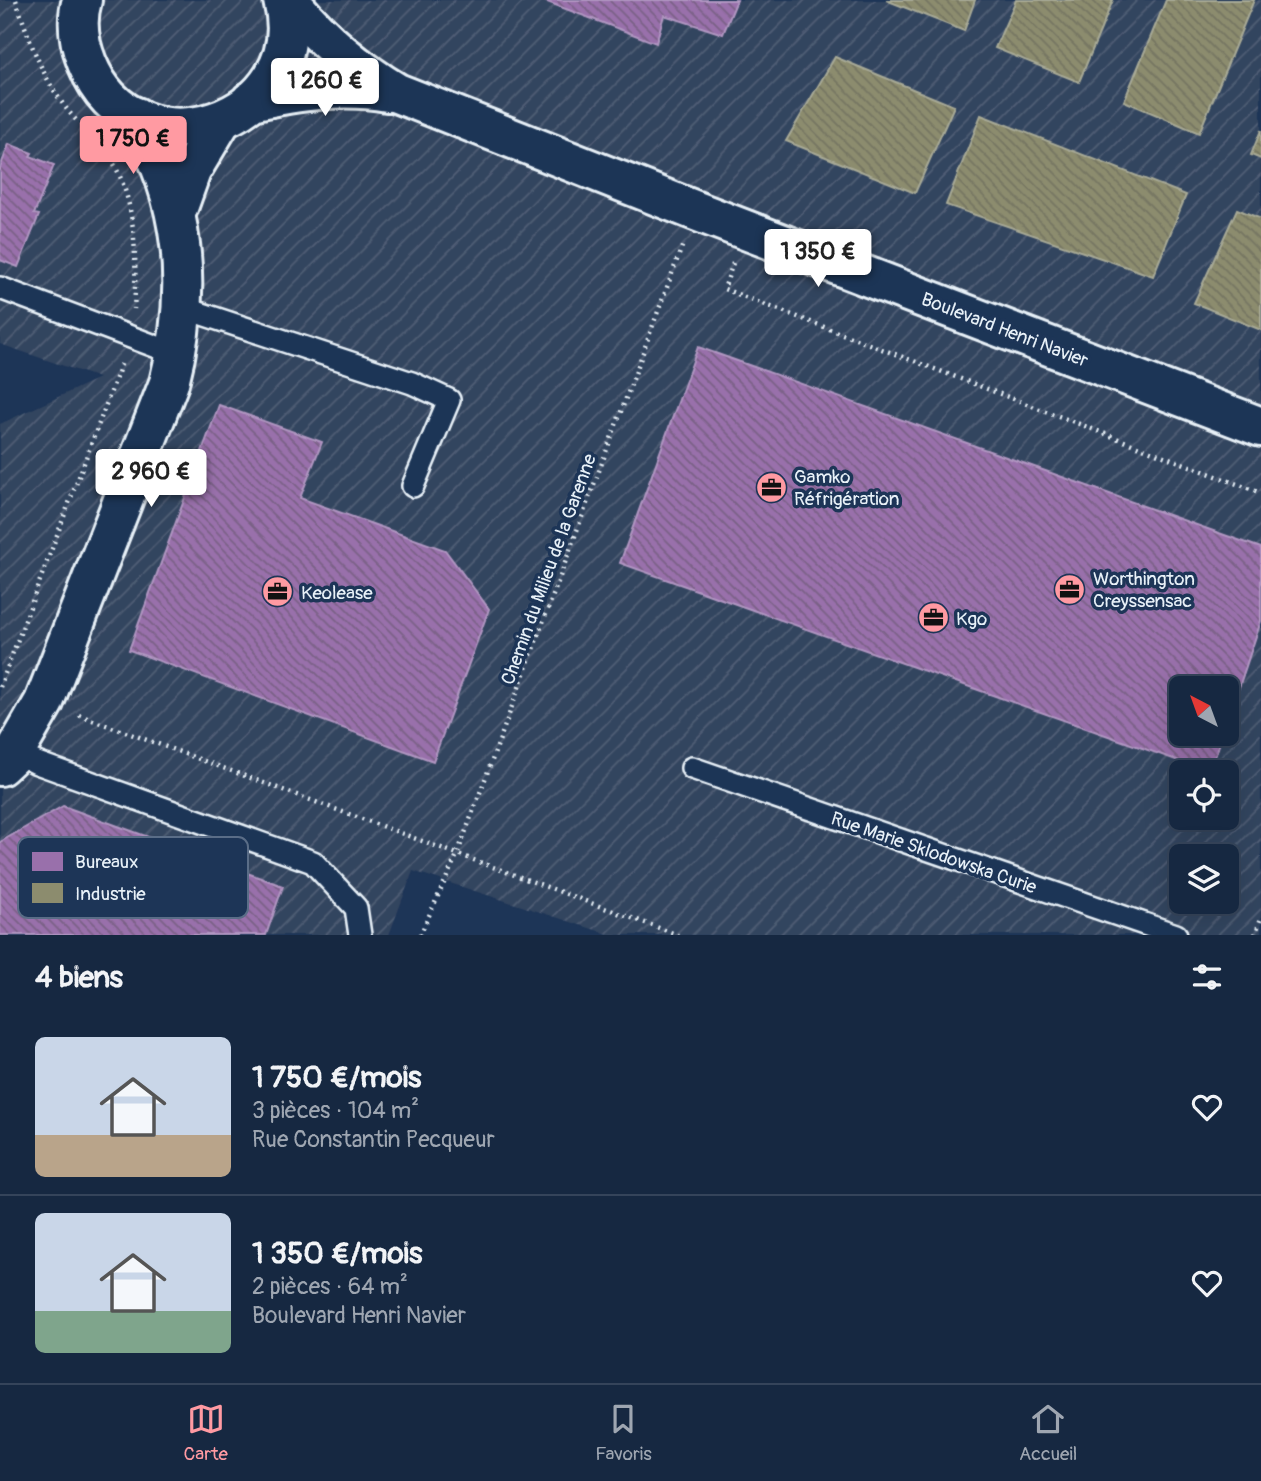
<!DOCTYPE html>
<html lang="fr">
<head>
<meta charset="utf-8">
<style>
	body { margin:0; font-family:Pangolin,sans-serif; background:#23344c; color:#f1f3f6; height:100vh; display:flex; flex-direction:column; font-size:26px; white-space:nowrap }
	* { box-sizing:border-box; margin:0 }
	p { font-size:23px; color:#9ea6b1 }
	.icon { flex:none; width:38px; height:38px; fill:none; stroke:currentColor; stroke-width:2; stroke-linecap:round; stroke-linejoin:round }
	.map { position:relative; height:935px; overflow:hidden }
	.sheet { display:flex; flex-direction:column; background:#162841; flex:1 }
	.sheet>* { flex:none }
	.needle { width:46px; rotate:319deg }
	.fabs { position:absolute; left:1169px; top:676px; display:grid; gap:14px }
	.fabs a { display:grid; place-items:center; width:70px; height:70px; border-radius:10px; background:#162841; box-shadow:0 7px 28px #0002,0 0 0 2px #35445a; font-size:35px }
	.price { position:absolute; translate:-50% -60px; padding:0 16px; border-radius:7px; background:#fff; color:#222; font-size:23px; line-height:46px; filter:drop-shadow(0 2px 4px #0008) }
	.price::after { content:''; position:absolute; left:50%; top:42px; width:21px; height:16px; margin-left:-10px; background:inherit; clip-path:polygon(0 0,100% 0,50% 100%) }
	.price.current { background:#ff9aa2; color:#111 }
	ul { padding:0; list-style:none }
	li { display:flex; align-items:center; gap:21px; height:175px; padding:0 35px }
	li+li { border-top:2px solid #35445a }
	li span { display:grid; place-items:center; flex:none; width:196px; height:140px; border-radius:10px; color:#555 }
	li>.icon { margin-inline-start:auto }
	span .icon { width:84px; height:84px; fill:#fffc; stroke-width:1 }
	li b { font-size:30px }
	h2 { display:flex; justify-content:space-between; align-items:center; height:84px; padding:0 35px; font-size:30px }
	.dock { display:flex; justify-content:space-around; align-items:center; height:98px; border-top:2px solid #35445a; background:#162841; font-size:19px; color:#9ea6b1 }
	.dock a { display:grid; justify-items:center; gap:4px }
	.dock .current { color:#ff9aa2 }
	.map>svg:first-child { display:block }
	.industrial { fill:url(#industrial-furrows); fill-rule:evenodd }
	.offices { fill:url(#offices-back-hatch); stroke:#b197c2; stroke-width:2 }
	.industry { fill:url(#industry-back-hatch); stroke:#a8aa97; stroke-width:2 }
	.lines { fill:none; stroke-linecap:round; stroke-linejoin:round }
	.service-casing { stroke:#e8f1f8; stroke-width:26 }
	.minor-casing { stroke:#e8f1f8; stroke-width:44 }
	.secondary-casing { stroke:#e8f1f8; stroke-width:44 }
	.path { stroke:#e8f1f8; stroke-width:4.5; stroke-dasharray:2 5; stroke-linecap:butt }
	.service { stroke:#1d3557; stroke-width:21 }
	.minor { stroke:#1d3557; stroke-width:38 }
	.secondary { stroke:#1d3557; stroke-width:38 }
	.labels { text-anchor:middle; stroke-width:7; stroke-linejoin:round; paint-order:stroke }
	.street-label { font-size:19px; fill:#e8f1f8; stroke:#1d3557 }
	.poi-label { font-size:19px; fill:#e8f1f8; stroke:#1d3557; text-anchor:start }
	.key { fill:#1d3557; stroke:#5a6d87; stroke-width:2 }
	.key-label { font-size:19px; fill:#e8f1f8 }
</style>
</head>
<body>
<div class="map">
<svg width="1261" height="935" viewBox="0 0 1261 935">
	<defs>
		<pattern id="industrial-furrows" width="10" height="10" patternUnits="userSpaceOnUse" patternTransform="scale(1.75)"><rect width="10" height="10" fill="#33445e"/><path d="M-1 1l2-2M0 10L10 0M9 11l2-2" fill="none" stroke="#515f76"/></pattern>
		<pattern id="offices-back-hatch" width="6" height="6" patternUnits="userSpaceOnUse" patternTransform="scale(1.75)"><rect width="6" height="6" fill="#9970ab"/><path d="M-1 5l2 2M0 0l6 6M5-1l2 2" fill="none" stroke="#786084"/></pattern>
		<pattern id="industry-back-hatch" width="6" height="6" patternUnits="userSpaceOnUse" patternTransform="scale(1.75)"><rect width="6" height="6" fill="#8c8c6e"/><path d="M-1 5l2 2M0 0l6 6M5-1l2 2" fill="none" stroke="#747461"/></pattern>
	</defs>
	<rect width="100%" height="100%" fill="#1d3557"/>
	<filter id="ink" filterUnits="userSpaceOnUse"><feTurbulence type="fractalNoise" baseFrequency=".0143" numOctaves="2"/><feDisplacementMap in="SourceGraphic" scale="14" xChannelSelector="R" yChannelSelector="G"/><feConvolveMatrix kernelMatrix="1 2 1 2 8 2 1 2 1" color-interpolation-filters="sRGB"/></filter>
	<g filter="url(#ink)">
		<!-- industrial -->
		<path class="industrial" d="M0 0H1261V935H611L413 871 389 935H0V424L99 378 0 344ZM1181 688H1227V733H1181ZM1181 772H1227V817H1181ZM1181 856H1227V901H1181Z"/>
		<!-- offices -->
		<g class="offices">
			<polygon points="542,0 737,0 723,34 664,15 656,43"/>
			<polygon points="9,144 32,153 30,156 54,165 34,214 39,215 18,267 0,260 0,168"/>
			<polygon points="698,347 1261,548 1261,621 1227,723 1227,688 1181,688 1181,733 1223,733 1210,772 620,563"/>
			<polygon points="219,405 322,442 300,498 445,550 489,609 433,761 129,650"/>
			<polygon points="63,806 283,886 266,935 0,935 0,842"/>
		</g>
		<!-- industry -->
		<g class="industry">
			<polygon points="886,0 975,0 964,31"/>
			<polygon points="1016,0 1113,0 1079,82 995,48"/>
			<polygon points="1166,0 1254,0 1199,133 1124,101"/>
			<polygon points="835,57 954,106 915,193 786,141"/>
			<polygon points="981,115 1186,195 1153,276 946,205"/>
			<polygon points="1261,130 1261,159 1251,155"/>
			<polygon points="1237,209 1261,219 1261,330 1194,303"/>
		</g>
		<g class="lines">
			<defs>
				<g id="service">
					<polyline points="0,288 176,354"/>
					<polyline points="181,307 412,383 449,400 413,486"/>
					<polyline points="15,752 37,763 313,862 356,908 360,935"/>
					<polyline points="692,768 1176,935"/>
				</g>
				<g id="minor">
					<polyline points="176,213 191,171 221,121"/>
					<path d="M0 766 15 752 44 702 169 383C193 291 186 199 136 117"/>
				</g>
				<g id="secondary">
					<path d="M82 0C76 20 79 43 87 63 135 183 315 120 283 0"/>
					<path d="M289 0C320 38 355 68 397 93L696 211 1261 427"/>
					<path d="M251 101C298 91 341 84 388 92"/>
				</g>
			</defs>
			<!-- service casing -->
			<use href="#service" class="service-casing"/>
			<!-- minor casing -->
			<use href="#minor" class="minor-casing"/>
			<!-- secondary casing -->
			<use href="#secondary" class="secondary-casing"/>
			<!-- path -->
			<g class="path">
				<path d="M16 0C30 43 45 86 76 120"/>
				<path d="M87 132C94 140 103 147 109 156 137 197 137 261 134 309"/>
				<polyline points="733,263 724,289 1261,493"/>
				<polyline points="0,687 122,362"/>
				<polyline points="79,715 678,935"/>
				<polyline points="420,935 457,855 683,244"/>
				<polyline points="1255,935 1261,918"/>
			</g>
			<!-- service -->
			<use href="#service" class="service"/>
			<!-- minor -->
			<use href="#minor" class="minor"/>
			<!-- secondary -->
			<use href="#secondary" class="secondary"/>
		</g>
	</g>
	<!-- icons -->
	<defs>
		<symbol id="office-disc" viewBox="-11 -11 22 22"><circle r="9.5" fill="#ff9aa2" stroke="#1d3557"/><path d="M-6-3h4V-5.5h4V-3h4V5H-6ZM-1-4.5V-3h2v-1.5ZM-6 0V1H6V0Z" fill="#111"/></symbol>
	</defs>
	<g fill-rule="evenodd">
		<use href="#office-disc" x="754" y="470" width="35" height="35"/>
		<use href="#office-disc" x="1052" y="572" width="35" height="35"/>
		<use href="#office-disc" x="260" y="574" width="35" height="35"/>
		<use href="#office-disc" x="916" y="600" width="35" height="35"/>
	</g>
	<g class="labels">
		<!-- street labels -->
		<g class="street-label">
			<text transform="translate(1005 329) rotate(21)" y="7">Boulevard Henri Navier</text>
			<text transform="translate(548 569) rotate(-70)" y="7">Chemin du Milieu de la Garenne</text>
			<text transform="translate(934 852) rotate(19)" y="7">Rue Marie Sklodowska Curie</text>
		</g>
		<!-- poi labels -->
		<g class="poi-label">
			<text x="794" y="483">Gamko<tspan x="794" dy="22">Réfrigération</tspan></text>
			<text x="1093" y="585">Worthington<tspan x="1093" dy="22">Creyssensac</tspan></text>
			<text x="301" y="599">Keolease</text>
			<text x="956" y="625">Kgo</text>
		</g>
	</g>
	<!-- legend -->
	<rect x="18" y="837" width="230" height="81" rx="10" class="key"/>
	<rect x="32" y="852" width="31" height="19" fill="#9970ab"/>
	<rect x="32" y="883" width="31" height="20" fill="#8c8c6e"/>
	<g class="key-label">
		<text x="75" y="868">Bureaux</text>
		<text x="75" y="900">Industrie</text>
	</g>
</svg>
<div class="fabs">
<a><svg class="needle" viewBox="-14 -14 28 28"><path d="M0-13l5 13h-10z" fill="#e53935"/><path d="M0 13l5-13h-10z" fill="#9ea6b1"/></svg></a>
<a><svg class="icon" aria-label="locate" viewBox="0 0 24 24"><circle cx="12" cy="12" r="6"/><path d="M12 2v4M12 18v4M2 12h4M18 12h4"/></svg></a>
<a><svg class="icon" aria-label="layers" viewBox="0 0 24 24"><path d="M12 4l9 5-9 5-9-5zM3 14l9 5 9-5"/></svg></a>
</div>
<b class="price" style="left:325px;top:118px">1 260 €</b>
<b class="price current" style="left:133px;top:176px">1 750 €</b>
<b class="price" style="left:818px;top:289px">1 350 €</b>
<b class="price" style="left:151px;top:509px">2 960 €</b>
</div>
<section class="sheet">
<h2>4 biens<svg class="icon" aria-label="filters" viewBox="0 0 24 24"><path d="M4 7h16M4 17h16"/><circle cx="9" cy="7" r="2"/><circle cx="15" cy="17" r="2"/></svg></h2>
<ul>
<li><span style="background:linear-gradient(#c9d6e8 70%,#b9a48a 0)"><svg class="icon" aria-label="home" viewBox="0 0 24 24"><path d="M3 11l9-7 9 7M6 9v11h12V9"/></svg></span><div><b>1 750 €/mois</b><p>3 pièces · 104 m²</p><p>Rue Constantin Pecqueur</p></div><svg class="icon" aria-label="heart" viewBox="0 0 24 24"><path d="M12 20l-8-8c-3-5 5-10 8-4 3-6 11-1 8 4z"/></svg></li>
<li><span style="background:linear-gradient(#c9d6e8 70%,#7fa58c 0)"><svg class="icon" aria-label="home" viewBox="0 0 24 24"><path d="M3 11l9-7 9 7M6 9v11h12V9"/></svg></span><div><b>1 350 €/mois</b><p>2 pièces · 64 m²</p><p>Boulevard Henri Navier</p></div><svg class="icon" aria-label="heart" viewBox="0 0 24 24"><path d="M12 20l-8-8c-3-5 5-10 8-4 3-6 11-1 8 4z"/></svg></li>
</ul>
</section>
<nav class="dock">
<a class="current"><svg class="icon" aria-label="map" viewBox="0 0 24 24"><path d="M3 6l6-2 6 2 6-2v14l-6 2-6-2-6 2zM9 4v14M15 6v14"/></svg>Carte</a>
<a><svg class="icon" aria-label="saved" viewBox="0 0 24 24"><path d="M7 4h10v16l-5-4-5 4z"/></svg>Favoris</a>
<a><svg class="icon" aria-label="home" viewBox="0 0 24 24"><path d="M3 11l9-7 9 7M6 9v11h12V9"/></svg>Accueil</a>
</nav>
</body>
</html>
